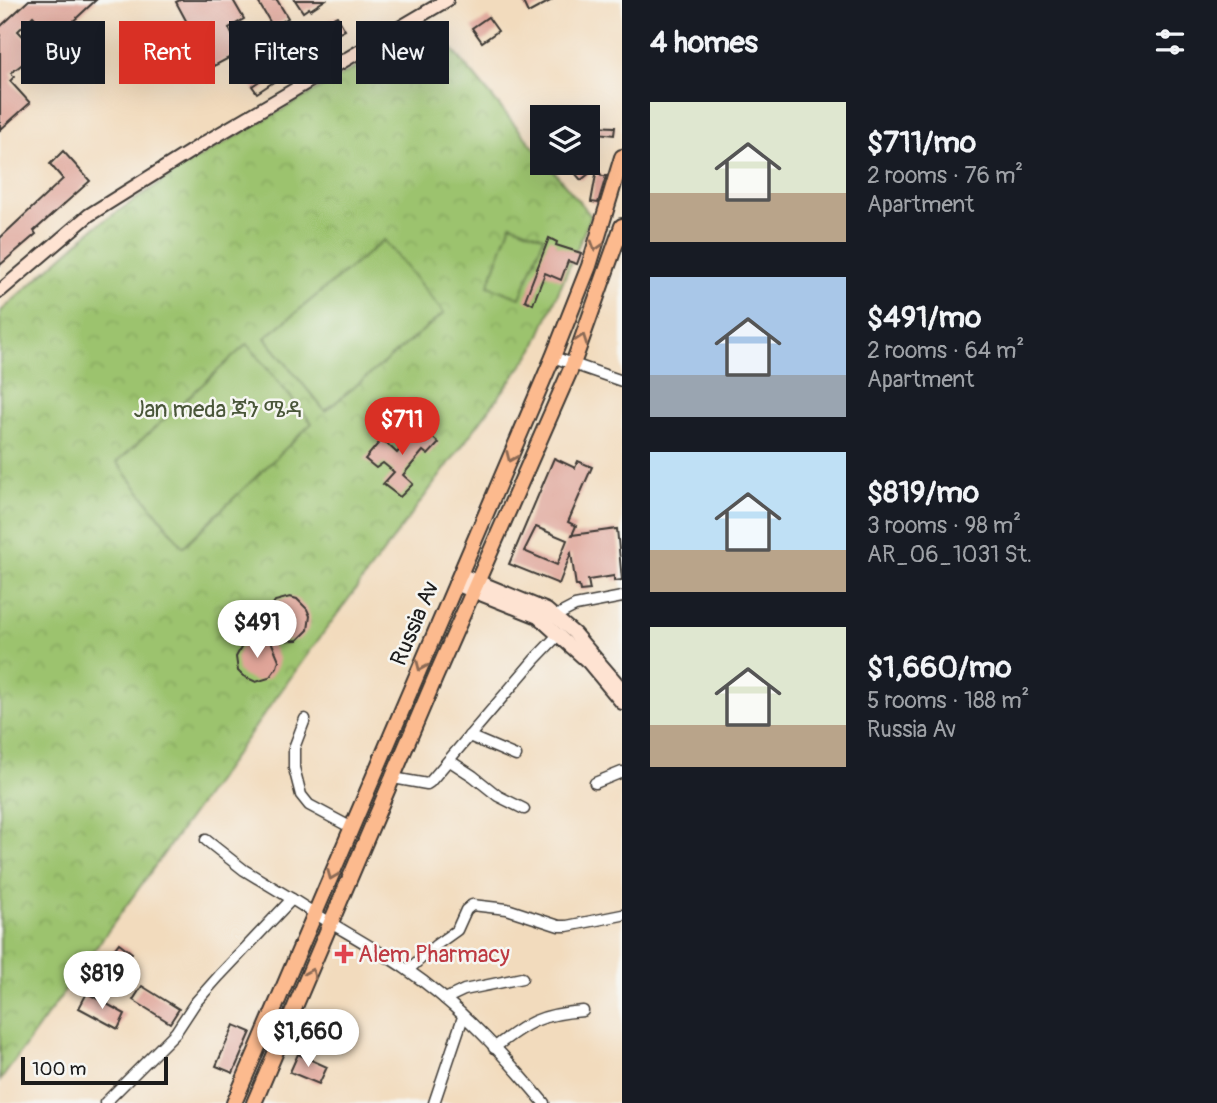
<!DOCTYPE html>
<html lang="en">
<head>
<meta charset="utf-8">
<style>
	body { margin:0; font-family:Pangolin,"Noto Sans Ethiopic",sans-serif; background:#20242c; color:#f1f3f6; height:100vh; display:flex; flex-direction:column; font-size:26px; white-space:nowrap }
	* { box-sizing:border-box; margin:0 }
	p { font-size:23px; color:#9ea1a6 }
	.icon { flex:none; width:38px; height:38px; fill:none; stroke:currentColor; stroke-width:2; stroke-linecap:round; stroke-linejoin:round }
	.map { position:relative; flex:1; overflow:hidden }
	.details { display:flex; flex-direction:column; background:#171b24; width:595px }
	.details>* { flex:none }
	.hud { position:absolute; left:21px; top:21px; width:495px; height:63px; display:flex; gap:14px }
	.controls { position:absolute; left:530px; top:105px; display:grid; gap:14px }
	.controls a { display:grid; place-items:center; width:70px; height:70px; border-radius:0px; background:#171b24; box-shadow:0 7px 28px #0002; font-size:35px }
	.scale { position:absolute; left:21px; bottom:18px; width:147px; box-sizing:border-box; padding-left:7px; border:4px solid #1c1c1c; border-top:0; font-size:19px; line-height:24px; white-space:nowrap; color:#1c1c1c; -webkit-text-stroke:5px #f6f6f2; paint-order:stroke }
	.price { position:absolute; translate:-50% -60px; padding:0 16px; border-radius:24px; background:#fff; color:#222; font-size:23px; line-height:46px; filter:drop-shadow(0 2px 4px #0008) }
	.price::after { content:''; position:absolute; left:50%; top:42px; width:21px; height:16px; margin-left:-10px; background:inherit; clip-path:polygon(0 0,100% 0,50% 100%) }
	.price.on { background:#d93025; color:#fff }
	ul { padding:0; list-style:none }
	li { display:flex; align-items:center; gap:21px; height:175px; padding:0 28px }
	li span { display:grid; place-items:center; flex:none; width:196px; height:140px; border-radius:0px; color:#555 }
	li>.icon { margin-inline-start:auto }
	span .icon { width:84px; height:84px; fill:#fffc; stroke-width:1 }
	li b { font-size:30px }
	h2 { display:flex; justify-content:space-between; align-items:center; height:84px; padding:0 28px; font-size:30px }
	.pill { padding:0 24px; border-radius:0px; background:#171b24; box-shadow:0 7px 28px #0002; font-size:24px; line-height:63px }
	.pill.on { background:#d93025; color:#fff }
	main { display:flex; flex:1; min-height:0 }
	.map>svg:first-child { display:block }
	.park { fill:url(#park-crowns); stroke:#5c7045; stroke-width:2 }
	.pitch { fill:#9cc36e; stroke:#5c7045; stroke-width:2 }
	.building { fill:#dfa498; fill-rule:evenodd }
	.lines { fill:none; stroke-linecap:round; stroke-linejoin:round }
	.minor-casing { stroke:#3c3934; stroke-width:13 }
	.secondary-casing { stroke:#3c3934; stroke-width:16 }
	.primary-casing { stroke:#3c3934; stroke-width:18 }
	.minor { stroke:#fff; stroke-width:10 }
	.secondary { stroke:#fee3d2; stroke-width:12 }
	.primary { stroke:#fcba8e; stroke-width:14 }
	.oneway { stroke:#8c6b55 }
	.health-dot { fill:#e0444e; stroke:#f6f6f2; stroke-width:2.5 }
	.labels { text-anchor:middle; stroke-width:5; stroke-linejoin:round; paint-order:stroke }
	.park-label { font-size:23px; fill:#495639; stroke:#f6f6f2 }
	.street-label { font-size:23px; fill:#1c1c1c; stroke:#f6f6f2 }
	.health-label { font-size:23px; fill:#be3a42; stroke:#f6f6f2; text-anchor:start }
</style>
</head>
<body>
<main>
<div class="map">
<svg width="622" height="1103" viewBox="0 0 622 1103">
	<defs>
		<pattern id="park-crowns" width="20" height="18" patternUnits="userSpaceOnUse" patternTransform="scale(1.75)"><rect width="20" height="18" fill="#9cc36e"/><path d="M2 6a3 3 0 1 1 6 0M12 15a3 3 0 1 1 6 0" fill="none" stroke="#86a75f"/></pattern>
	</defs>
	<rect width="100%" height="100%" fill="#f6f6f2"/>
	<filter id="ink" filterUnits="userSpaceOnUse"><feTurbulence type="fractalNoise" baseFrequency=".0143" numOctaves="2"/><feDisplacementMap in="SourceGraphic" scale="14" xChannelSelector="R" yChannelSelector="G"/><feConvolveMatrix kernelMatrix="1 2 1 2 8 2 1 2 1" color-interpolation-filters="sRGB"/></filter>
	<filter id="wash" filterUnits="userSpaceOnUse"><feTurbulence type="fractalNoise" baseFrequency=".00686" numOctaves="4" result="noise"/><feDisplacementMap in="SourceGraphic" scale="28" xChannelSelector="R" yChannelSelector="G"/><feGaussianBlur stdDeviation="1.57" result="paint"/><feColorMatrix in="noise" values="0 0 0 0 0 0 0 0 0 0 0 0 0 0 0 0 0 1.4 0 .05"/><feComposite in="paint" operator="in"/></filter>
	<g filter="url(#wash)">
		<rect width="100%" height="100%" fill="#f2dbbd"/>
		<!-- park -->
		<polygon class="park" points="431,24 542,157 542,163 547,163 591,216 534,349 304,659 0,1081 0,312 95,227 185,166"/>
		<!-- pitch -->
		<g class="pitch">
			<polygon points="511,224 544,237 520,298 488,286"/>
			<polygon points="384,240 444,313 325,411 265,338"/>
			<polygon points="247,344 312,423 183,547 117,462"/>
		</g>
		<g id="blocks">
			<!-- building -->
			<g class="building">
				<polygon points="29,0 96,0 54,39 33,16 18,31 38,52 11,73 14,77 10,81 30,103 0,130 0,27"/>
				<polygon points="180,0 233,0 244,19 229,28 240,52 214,66 206,51 203,52 176,2"/>
				<polygon points="257,0 277,0 288,18 273,27"/>
				<polygon points="295,0 325,0 310,10 309,8 303,12"/>
				<polygon points="522,0 552,0 528,13"/>
				<polygon points="337,16 345,30 322,42 314,28"/>
				<polygon points="488,17 498,31 482,42 472,28"/>
				<polygon points="279,68 284,75 257,93 252,86"/>
				<polygon points="590,126 615,127 614,135 590,132"/>
				<polygon points="63,151 90,181 34,231 36,234 0,265 0,238 63,179 50,164"/>
				<polygon points="589,160 596,168 581,180 574,172"/>
				<polygon points="597,169 602,176 606,176 598,203 591,202"/>
				<polygon points="549,238 557,242 556,245 581,253 577,264 568,261 561,280 545,273 533,304 525,300"/>
				<polygon points="415,423 439,443 428,455 423,451 403,475 413,484 400,497 383,484 394,472 383,463 376,468 365,459 382,439 397,453 408,440 403,436"/>
				<path d="M554 458 575 468 578 461 592 467 568 522 576 526 572 535 617 529 622 580 614 581V576L588 580 590 590 580 591 579 586H576L571 553 559 584 509 564ZM536 527 567 540 557 565 524 551Z"/>
				<polygon points="290,597 297,599 307,609 310,616 308,630 298,640 275,641 267,628 267,613 275,601"/>
				<polygon points="256,639 271,641 279,660 277,667 269,678 256,682 243,676 238,671 236,657 243,644"/>
				<polygon points="119,943 132,953 107,988 93,978"/>
				<polygon points="142,986 179,1009 170,1023 133,1000"/>
				<polygon points="87,993 125,1014 118,1029 79,1008"/>
				<polygon points="234,1025 251,1032 233,1073 216,1066"/>
				<polygon points="298,1054 327,1067 319,1084 290,1072"/>
			</g>
		</g>
	</g>
	<g filter="url(#ink)">
		<use href="#blocks" fill-opacity="0" stroke="#3c3934" stroke-width="2"/>
		<g class="lines">
			<defs>
				<g id="minor">
					<polyline points="553,357 622,381"/>
					<polyline points="550,619 575,606 622,597"/>
					<polyline points="305,719 294,748 294,768 301,795 309,805 352,828"/>
					<polyline points="469,736 516,756"/>
					<polyline points="450,761 473,776 498,796 524,809"/>
					<polyline points="393,778 427,784 430,782 535,659 559,634"/>
					<polyline points="595,783 622,772"/>
					<polyline points="206,840 244,870 292,899"/>
					<polyline points="408,970 436,945 457,930 466,910 472,905 507,909 559,926 567,926 622,915"/>
					<polyline points="445,999 464,990 522,978"/>
					<path d="M494 1048C527 1022 541 1014 583 1011"/>
					<path d="M105 1103 176 1032 195 1003 219 976 292 899C330 924 369 944 406 969 458 1004 504 1055 544 1103"/>
					<polyline points="434,1103 463,1017"/>
				</g>
				<g id="secondary">
					<polyline points="0,291 89,215 204,143 447,0"/>
					<polyline points="460,574 547,610 574,633 622,689"/>
					<polyline points="455,584 538,617 588,662 622,703"/>
				</g>
				<g id="primary">
					<polyline points="234,1103 553,357 589,266 622,157"/>
					<polyline points="254,1103 435,678 573,364 622,226"/>
				</g>
			</defs>
			<!-- minor casing -->
			<use href="#minor" class="minor-casing"/>
			<!-- secondary casing -->
			<use href="#secondary" class="secondary-casing"/>
			<!-- primary casing -->
			<use href="#primary" class="primary-casing"/>
			<!-- minor -->
			<use href="#minor" class="minor"/>
			<!-- secondary -->
			<use href="#secondary" class="secondary"/>
			<!-- primary -->
			<use href="#primary" class="primary"/>
		</g>
		<!-- one-way arrows -->
		<defs><path id="oneway-chevron" d="M-2-3.5L2.5 0L-2 3.5" fill="none" stroke-width="1.6" stroke-linecap="round" stroke-linejoin="round" transform="scale(1.75)"/></defs>
		<g class="oneway">
			<use href="#oneway-chevron" transform="translate(596 246) rotate(107)"/>
			<use href="#oneway-chevron" transform="translate(582 339) rotate(-70)"/>
			<use href="#oneway-chevron" transform="translate(511 457) rotate(114)"/>
			<use href="#oneway-chevron" transform="translate(421 666) rotate(113)"/>
			<use href="#oneway-chevron" transform="translate(332 875) rotate(112)"/>
			<use href="#oneway-chevron" transform="translate(311 973) rotate(-67)"/>
		</g>
	</g>
	<!-- markers -->
	<path class="health-dot" d="M340.5 943.5h7v7h7v7h-7v7h-7v-7h-7v-7h7z"/>
	<g class="labels">
		<!-- park labels -->
		<g class="park-label">
			<text x="218" y="417">Jan meda ጃን ሜዳ</text>
		</g>
		<!-- street labels -->
		<g class="street-label">
			<text transform="translate(414 623) rotate(-67)" y="8">Russia Av</text>
		</g>
		<!-- health labels -->
		<g class="health-label">
			<text x="358" y="962">Alem Pharmacy</text>
		</g>
	</g>
</svg>
<div class="controls">
<a><svg class="icon" aria-label="layers" viewBox="0 0 24 24"><path d="M12 4l9 5-9 5-9-5zM3 14l9 5 9-5"/></svg></a>
</div>
<div class="scale">100 m</div>
<b class="price on" style="left:402px;top:457px">$711</b>
<b class="price" style="left:257px;top:660px">$491</b>
<b class="price" style="left:102px;top:1011px">$819</b>
<b class="price" style="left:308px;top:1069px">$1,660</b>
<div class="hud">
<a class="pill">Buy</a>
<a class="pill on">Rent</a>
<a class="pill">Filters</a>
<a class="pill">New</a>
</div>
</div>
<section class="details">
<h2>4 homes<svg class="icon" aria-label="filters" viewBox="0 0 24 24"><path d="M4 7h16M4 17h16"/><circle cx="9" cy="7" r="2"/><circle cx="15" cy="17" r="2"/></svg></h2>
<ul>
<li><span style="background:linear-gradient(#dfe7d0 65%,#b9a48a 0)"><svg class="icon" aria-label="home" viewBox="0 0 24 24"><path d="M3 11l9-7 9 7M6 9v11h12V9"/></svg></span><div><b>$711/mo</b><p>2 rooms · 76 m²</p><p>Apartment</p></div></li>
<li><span style="background:linear-gradient(#a9c7e8 70%,#9aa5b1 0)"><svg class="icon" aria-label="home" viewBox="0 0 24 24"><path d="M3 11l9-7 9 7M6 9v11h12V9"/></svg></span><div><b>$491/mo</b><p>2 rooms · 64 m²</p><p>Apartment</p></div></li>
<li><span style="background:linear-gradient(#bfe0f5 70%,#b9a48a 0)"><svg class="icon" aria-label="home" viewBox="0 0 24 24"><path d="M3 11l9-7 9 7M6 9v11h12V9"/></svg></span><div><b>$819/mo</b><p>3 rooms · 98 m²</p><p>AR_06_1031 St.</p></div></li>
<li><span style="background:linear-gradient(#dfe7d0 70%,#b9a48a 0)"><svg class="icon" aria-label="home" viewBox="0 0 24 24"><path d="M3 11l9-7 9 7M6 9v11h12V9"/></svg></span><div><b>$1,660/mo</b><p>5 rooms · 188 m²</p><p>Russia Av</p></div></li>
</ul>
</section>
</main>
</body>
</html>
